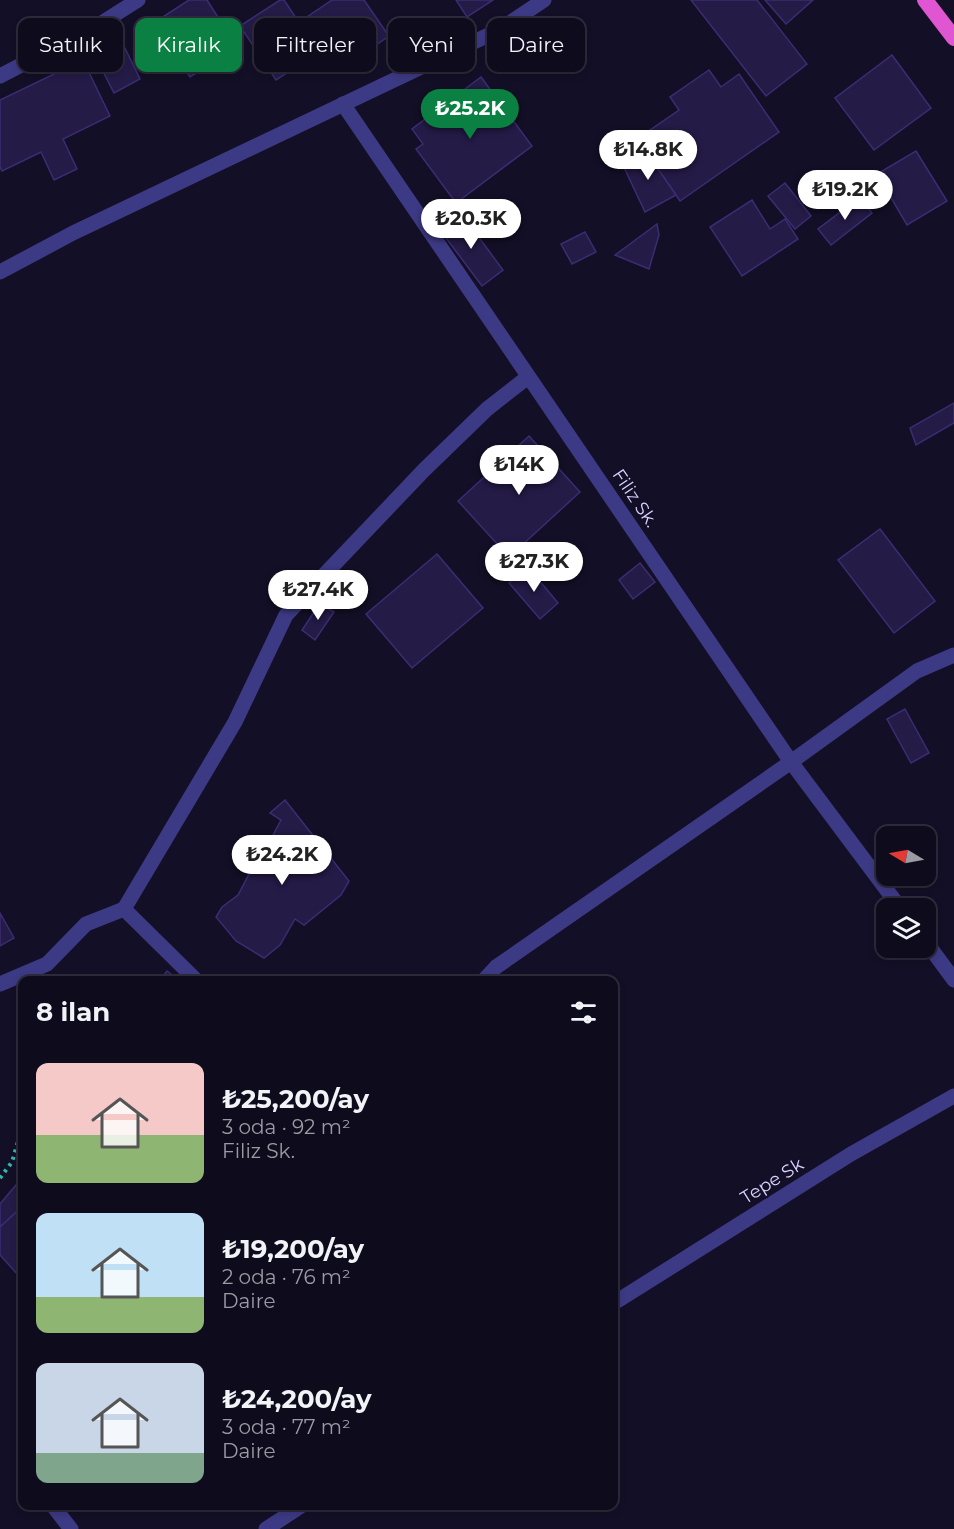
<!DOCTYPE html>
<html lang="tr">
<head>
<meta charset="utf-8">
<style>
	body { margin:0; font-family:Montserrat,sans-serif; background:#1c1929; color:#f1f3f6; height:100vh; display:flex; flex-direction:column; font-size:22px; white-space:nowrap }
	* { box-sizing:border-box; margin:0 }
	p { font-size:20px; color:#9b9ba3 }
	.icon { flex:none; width:33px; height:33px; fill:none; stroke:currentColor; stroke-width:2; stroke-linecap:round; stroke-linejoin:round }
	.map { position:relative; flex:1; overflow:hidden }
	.details { position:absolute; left:18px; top:976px; width:600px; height:534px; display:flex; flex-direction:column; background:#0e0b1c; border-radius:12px; box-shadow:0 3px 9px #0003,0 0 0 2px #2e2b3b }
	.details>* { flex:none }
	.banner { position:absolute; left:18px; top:18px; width:600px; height:54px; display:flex; gap:12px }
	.needle { width:39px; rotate:280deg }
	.fabs { position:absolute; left:876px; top:826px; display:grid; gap:12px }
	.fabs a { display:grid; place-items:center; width:60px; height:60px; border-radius:12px; background:#0e0b1c; box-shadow:0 3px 9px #0003,0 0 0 2px #2e2b3b; font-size:30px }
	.price { position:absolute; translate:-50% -51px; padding:0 14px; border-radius:21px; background:#fff; color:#222; font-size:20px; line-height:39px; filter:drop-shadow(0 2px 3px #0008) }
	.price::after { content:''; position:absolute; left:50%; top:36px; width:18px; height:14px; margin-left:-9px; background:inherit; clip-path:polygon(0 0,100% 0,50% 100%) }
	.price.selected { background:#0b8043; color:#fff }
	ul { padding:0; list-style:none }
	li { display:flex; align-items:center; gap:18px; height:150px; padding:0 18px }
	li span { display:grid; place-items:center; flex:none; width:168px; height:120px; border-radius:12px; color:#555 }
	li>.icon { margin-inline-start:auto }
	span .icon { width:72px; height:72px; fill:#fffc; stroke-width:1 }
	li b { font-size:26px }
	h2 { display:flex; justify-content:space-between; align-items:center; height:72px; padding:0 18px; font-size:26px }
	.tag { padding:0 21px; border-radius:12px; background:#0e0b1c; box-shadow:0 3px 9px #0003,0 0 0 2px #2e2b3b; font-size:21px; line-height:54px }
	.tag.selected { background:#0b8043; color:#fff }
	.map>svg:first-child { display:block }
	.building { fill:#241b47; stroke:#3b2d73; stroke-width:1.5 }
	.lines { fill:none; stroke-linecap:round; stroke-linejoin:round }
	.path { stroke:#2fb8b0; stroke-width:4; stroke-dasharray:3 4.5; stroke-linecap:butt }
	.minor { stroke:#3d3a85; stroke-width:15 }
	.trunk { stroke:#e055d1; stroke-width:16 }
	.labels { text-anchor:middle; stroke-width:4.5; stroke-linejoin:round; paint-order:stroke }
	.street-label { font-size:18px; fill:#d9d4ff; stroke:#130f26 }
</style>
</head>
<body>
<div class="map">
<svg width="954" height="1529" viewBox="0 0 954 1529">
	<rect width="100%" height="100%" fill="#130f26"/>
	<!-- building -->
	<g class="building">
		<polygon points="189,0 207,0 237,47 190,77 155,22"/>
		<polygon points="280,0 284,0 319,52 276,80 240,26"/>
		<polygon points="332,0 364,0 389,36 342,68 307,17"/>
		<polygon points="456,0 493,0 467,17"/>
		<polygon points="691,0 757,0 807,64 766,96"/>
		<polygon points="765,0 813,0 786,24"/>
		<polygon points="119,36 140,79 114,93 92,50"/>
		<polygon points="892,55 931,108 874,150 835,98"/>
		<polygon points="83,60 110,116 63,139 77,169 54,180 41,152 2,171 0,167 0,100"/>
		<polygon points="709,70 721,87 739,74 779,132 680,201 637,139 679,110 670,97"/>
		<polygon points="481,77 532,146 456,203 416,149 423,144 412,129"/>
		<polygon points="645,150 676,195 645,212 622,163"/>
		<polygon points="916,151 947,201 907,225 877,174"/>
		<polygon points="785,183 811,216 795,229 768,196"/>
		<polygon points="860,197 872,213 831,245 818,229"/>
		<polygon points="752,200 770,229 785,219 798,239 742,276 710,227"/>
		<polygon points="461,213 503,270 482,286 440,230"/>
		<polygon points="657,224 659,235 649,269 615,255"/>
		<polygon points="585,232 596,252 572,264 561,244"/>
		<polygon points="954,403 954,423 916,445 910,428"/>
		<polygon points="529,436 580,492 509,557 458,501"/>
		<polygon points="880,529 935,601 894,633 838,560"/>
		<polygon points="437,554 483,608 412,668 366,614"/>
		<polygon points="640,563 655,582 633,599 619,580"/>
		<polygon points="528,567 558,603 540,619 509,583"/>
		<polygon points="320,603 334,612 315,640 302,630"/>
		<polygon points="905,709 929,753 911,763 887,719"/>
		<polygon points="285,800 349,881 341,895 304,925 295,919 280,945 264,958 236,941 216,917 222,907 238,895 249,874 240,862 272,837 281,820 270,813"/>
		<polygon points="0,913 14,938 0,946"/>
		<polygon points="167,971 180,981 159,981"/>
		<polygon points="21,1179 22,1181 22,1207 0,1227 0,1204"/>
		<polygon points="22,1207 22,1271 18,1275 0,1255 0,1227"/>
	</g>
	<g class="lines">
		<!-- path -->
		<polyline class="path" points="0,1178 12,1162 22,1128"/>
		<!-- minor -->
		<g class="minor">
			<polyline points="0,76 100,24 138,0"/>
			<polyline points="343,104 791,762 901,909"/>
			<polyline points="0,272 73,233 499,30 544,0"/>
			<polyline points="124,909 197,981"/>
			<polyline points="926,942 954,980"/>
			<polyline points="483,981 496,967 791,762 917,671 954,655"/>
			<polyline points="0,984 47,964 86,924 124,909 235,722 286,615 424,470 487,409 528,377"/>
			<polyline points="614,1303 851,1154 954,1096"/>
			<polyline points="53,1506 71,1529"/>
			<polyline points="266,1529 301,1506"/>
		</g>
		<!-- trunk -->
		<polyline class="trunk" points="925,0 954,38"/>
	</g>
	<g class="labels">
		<!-- street labels -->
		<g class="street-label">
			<text transform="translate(635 498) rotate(56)" y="6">Filiz Sk.</text>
			<text transform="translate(772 1181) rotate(-32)" y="6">Tepe Sk</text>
		</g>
	</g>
</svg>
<div class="fabs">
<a><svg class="needle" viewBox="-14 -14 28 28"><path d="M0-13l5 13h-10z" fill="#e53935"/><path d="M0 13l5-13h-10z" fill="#9b9ba3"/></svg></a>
<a><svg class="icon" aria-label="layers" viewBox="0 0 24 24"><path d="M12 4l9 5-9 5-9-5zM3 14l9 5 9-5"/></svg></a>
</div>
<b class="price selected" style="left:470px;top:140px">₺25.2K</b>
<b class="price" style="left:648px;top:181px">₺14.8K</b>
<b class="price" style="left:845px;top:221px">₺19.2K</b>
<b class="price" style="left:471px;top:250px">₺20.3K</b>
<b class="price" style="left:519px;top:496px">₺14K</b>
<b class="price" style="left:534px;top:593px">₺27.3K</b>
<b class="price" style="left:318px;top:621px">₺27.4K</b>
<b class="price" style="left:282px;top:886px">₺24.2K</b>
<div class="banner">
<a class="tag">Satılık</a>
<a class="tag selected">Kiralık</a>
<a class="tag">Filtreler</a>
<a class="tag">Yeni</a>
<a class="tag">Daire</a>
</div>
<section class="details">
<h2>8 ilan<svg class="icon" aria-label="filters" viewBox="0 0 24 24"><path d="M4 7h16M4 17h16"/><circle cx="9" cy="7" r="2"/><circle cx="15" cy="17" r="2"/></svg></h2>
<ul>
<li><span style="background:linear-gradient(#f6c9c9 60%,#8fb573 0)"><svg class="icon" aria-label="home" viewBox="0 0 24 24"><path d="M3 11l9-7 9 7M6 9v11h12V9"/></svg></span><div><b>₺25,200/ay</b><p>3 oda · 92 m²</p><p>Filiz Sk.</p></div></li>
<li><span style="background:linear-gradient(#bfe0f5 70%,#8fb573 0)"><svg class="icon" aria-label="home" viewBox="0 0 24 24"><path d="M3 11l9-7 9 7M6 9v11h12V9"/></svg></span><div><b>₺19,200/ay</b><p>2 oda · 76 m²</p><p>Daire</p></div></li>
<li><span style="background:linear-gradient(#c9d6e8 75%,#7fa58c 0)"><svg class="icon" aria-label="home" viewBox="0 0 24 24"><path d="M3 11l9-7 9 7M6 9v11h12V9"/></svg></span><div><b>₺24,200/ay</b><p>3 oda · 77 m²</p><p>Daire</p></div></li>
</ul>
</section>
</div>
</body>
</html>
